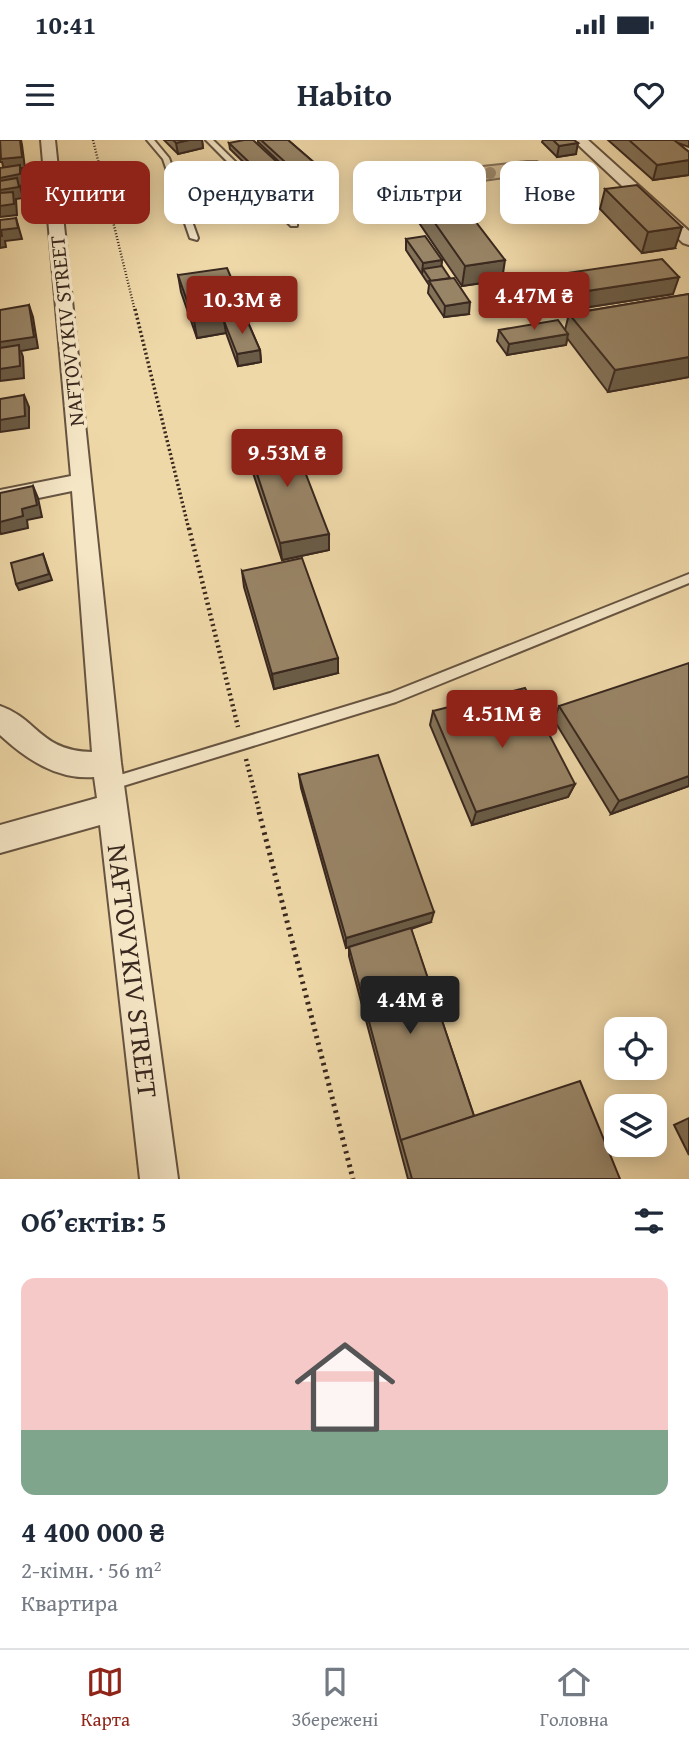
<!DOCTYPE html>
<html lang="uk">
<head>
<meta charset="utf-8">
<style>
	body { margin:0; font-family:"Gentium Book Plus",serif; background:#f2f2f3; color:#1f2937; height:100vh; display:flex; flex-direction:column; font-size:26px; white-space:nowrap }
	* { box-sizing:border-box; margin:0 }
	p { font-size:23px; color:#747a83 }
	.icon { flex:none; width:38px; height:38px; fill:none; stroke:currentColor; stroke-width:2; stroke-linecap:round; stroke-linejoin:round }
	.map { position:relative; height:1039px; overflow:hidden }
	.panel { display:flex; flex-direction:column; background:#fff; flex:1 }
	.panel>* { flex:none }
	.top-card { position:absolute; left:21px; top:21px; width:648px; height:63px; display:flex; gap:14px }
	.fabs { position:absolute; left:604px; top:877px; display:grid; gap:14px }
	.fabs a { display:grid; place-items:center; width:63px; height:63px; border-radius:14px; background:#fff; box-shadow:0 4px 18px #0003; font-size:35px }
	.price { position:absolute; translate:-50% -60px; padding:0 16px; border-radius:7px; background:#8f2418; color:#fff; font-size:23px; line-height:46px; filter:drop-shadow(0 2px 4px #0008) }
	.price::after { content:''; position:absolute; left:50%; top:42px; width:21px; height:16px; margin-left:-10px; background:inherit; clip-path:polygon(0 0,100% 0,50% 100%) }
	.price.on { background:#222; color:#fff }
	ul { padding:0; list-style:none }
	li { display:grid; align-content:center; gap:14px; height:371px; padding:0 21px }
	li+li { border-top:2px solid #e0e1e3 }
	li span { display:grid; place-items:center; height:217px; border-radius:14px; color:#555 }
	li>.icon { margin-inline-start:auto }
	span .icon { width:126px; height:126px; fill:#fffc; stroke-width:1 }
	li b { font-size:30px }
	h2 { display:flex; justify-content:space-between; align-items:center; height:84px; padding:0 21px; font-size:30px }
	.chip { padding:0 24px; border-radius:14px; background:#fff; box-shadow:0 4px 18px #0003; font-size:24px; line-height:63px }
	.chip.on { background:#8f2418; color:#fff }
	.status { display:flex; justify-content:space-between; align-items:center; height:49px; padding:0 35px; background:#fff; direction:ltr }
	.status svg { height:19px; fill:currentColor }
	header { display:flex; justify-content:space-between; align-items:center; height:91px; padding:0 21px; background:#fff; font-size:32px; font-weight:700 }
	.tabs { display:flex; justify-content:space-around; align-items:center; height:98px; border-top:2px solid #e0e1e3; background:#fff; font-size:19px; color:#747a83 }
	.tabs a { display:grid; justify-items:center; gap:4px }
	.tabs .on { color:#8f2418 }
	.map>svg:first-child { display:block }
	.green { fill:#d0ba91; stroke:#847158; stroke-width:2 }
	.lines { fill:none; stroke-linecap:round; stroke-linejoin:round }
	.lane-casing { stroke:#665441; stroke-width:4 }
	.street-casing { stroke:#665441; stroke-width:4 }
	.path-far3 { stroke:#39281f; stroke-width:2.5; stroke-dasharray:1 2; stroke-linecap:butt }
	.path-far2 { stroke:#39281f; stroke-width:3.5; stroke-dasharray:2 2.5; stroke-linecap:butt }
	.path-far1 { stroke:#39281f; stroke-width:4.5; stroke-dasharray:2 3.5; stroke-linecap:butt }
	.path { stroke:#39281f; stroke-width:5; stroke-dasharray:2.5 4.5; stroke-linecap:butt }
	.lane { fill:#f5e6c6; fill-rule:evenodd }
	.street { fill:#f5e6c6; fill-rule:evenodd }
	.tree { fill:#a08b6d }
	.wall { fill:#837258; stroke:#39281f; stroke-width:2 }
	.shaded-wall { fill:#6a5c47; stroke:#39281f; stroke-width:2 }
	.building { fill:#988466; stroke:#39281f; stroke-width:2 }
	.labels { text-anchor:middle; stroke-width:7; stroke-linejoin:round; paint-order:stroke }
	.far-street-label { font-size:21px; fill:#39281f; stroke:#f5e6c6 }
	.near-street-label { font-size:28px; fill:#39281f; stroke:#f5e6c6 }
</style>
</head>
<body>
<div class="status"><b>10:41</b><svg viewBox="0 0 49 12"><path d="M0 12V9h3v3zM5 12V6h3v6zM10 12V3h3v9zM15 12V0h3v12zM26 1h20v11H26zM47 4h2v5h-2z"/></svg></div>
<header><svg class="icon" aria-label="menu" viewBox="0 0 24 24"><path d="M4 6h16M4 12h16M4 18h16"/></svg>Habito<svg class="icon" aria-label="heart" viewBox="0 0 24 24"><path d="M12 20l-8-8c-3-5 5-10 8-4 3-6 11-1 8 4z"/></svg></header>
<div class="map">
<svg width="689" height="1039" viewBox="0 0 689 1039">
	<rect width="100%" height="100%" fill="#efd8a8"/>
	<filter id="stains"><feTurbulence type="fractalNoise" baseFrequency=".00286" numOctaves="4"/><feColorMatrix values="0 0 0 0 .2 0 0 0 0 .09 0 0 0 0 .02 0 0 0 .5 -.17"/></filter>
	<radialGradient id="worn" r=".72"><stop offset=".6" stop-color="#630" stop-opacity="0"/><stop offset="1" stop-color="#630" stop-opacity=".3"/></radialGradient>
	<!-- green -->
	<polygon class="green" points="527,21 537,21 548,27 547,31 539,33 476,42 460,39 456,34 464,28"/>
	<g class="lines">
		<defs>
			<g id="lane">
				<polygon points="147,0 154,0 169,18 198,98 197,100 190,98 163,19"/>
				<polygon points="206,0 213,0 297,82 297,86 291,86"/>
				<polygon points="689,434 689,443 396,562 110,650 105,648 103,644 105,640 110,638 390,553"/>
			</g>
			<g id="street">
				<path d="M41 0H55L121 623 178 1039H140L100 685 0 713V685L97 658 94 637C57 640 26 619 0 595V566C38 579 40 611 92 612L72 351 0 366V350L71 336Z"/>
				<polygon points="573,0 588,0 689,91 689,105 683,103"/>
			</g>
		</defs>
		<!-- lane casing -->
		<use href="#lane" class="lane-casing"/>
		<!-- street casing -->
		<use href="#street" class="street-casing"/>
		<!-- path-far3 -->
		<polyline class="path-far3" points="93,0 135,171"/>
		<!-- path-far2 -->
		<polyline class="path-far2" points="135,169 189,390"/>
		<!-- path-far1 -->
		<g class="path-far1">
			<polyline points="189,388 238,587"/>
			<polyline points="246,619 260,674"/>
		</g>
		<!-- path -->
		<polyline class="path" points="259,672 353,1039"/>
		<!-- lane -->
		<use href="#lane" class="lane"/>
		<!-- street -->
		<use href="#street" class="street"/>
	</g>
	<!-- trees -->
	<g class="tree">
		<circle cx="532" cy="28" r="6"/>
		<circle cx="490" cy="33" r="6"/>
		<circle cx="465" cy="34" r="6"/>
	</g>
	<!-- wall -->
	<g class="wall">
		<polygon points="164,0 202,0 203,8 178,14"/>
		<polygon points="258,0 288,0 332,38 332,44 309,50 258,2"/>
		<polygon points="543,0 574,0 576,14 557,17 542,2"/>
		<polygon points="608,0 689,0 689,7 678,3 689,12 689,35 653,40"/>
		<polygon points="229,3 303,51 279,57 230,9"/>
		<polygon points="395,26 502,140 462,146 394,46"/>
		<polygon points="605,49 675,108 642,113 600,69"/>
		<polygon points="406,99 442,120 441,126 469,174 444,177 428,153 429,145 406,110"/>
		<polygon points="178,135 246,173 246,178 260,210 261,222 238,226 226,193 197,198 181,152"/>
		<polygon points="527,139 673,154 538,175 524,156"/>
		<polygon points="689,154 689,237 608,252 567,198 566,205 507,215 497,201 499,190 565,190 569,174"/>
		<polygon points="246,301 329,394 329,410 282,420 248,318"/>
		<polygon points="242,431 338,533 274,549 244,447"/>
		<polygon points="559,566 689,646 611,674 554,580"/>
		<polygon points="433,571 575,644 568,657 472,685 430,585"/>
		<polygon points="299,635 431,782 411,789 474,976 620,1039 408,1039 349,816 349,807 346,808 301,648"/>
		<polygon points="689,978 689,1015 674,985"/>
	</g>
	<!-- shaded-wall -->
	<g class="shaded-wall">
		<polygon points="20,0 21,0 22,5 25,28 21,28 23,36 23,45 20,46 23,58 16,59 17,75 0,77 0,38 4,30 2,22 0,22 0,10"/>
		<polygon points="189,0 202,0 203,8 178,14 176,3"/>
		<polygon points="578,3 576,14 557,17 559,6"/>
		<polygon points="689,20 689,35 653,40 657,25"/>
		<polygon points="332,38 332,44 309,50 309,44"/>
		<polygon points="303,46 303,51 279,57 279,51"/>
		<polygon points="16,78 22,99 5,101 6,107 0,108 0,96 1,90"/>
		<polygon points="682,87 675,108 642,113 648,92"/>
		<polygon points="442,120 441,131 423,129 422,134 423,123"/>
		<polygon points="505,120 502,140 462,146 465,126"/>
		<polygon points="679,137 673,154 538,175 541,158"/>
		<polygon points="470,162 469,174 444,177 445,166"/>
		<polygon points="29,165 33,177 38,208 21,211 23,217 24,238 0,241 0,229 3,214 0,207 0,202"/>
		<polygon points="246,173 248,190 224,181 226,193 197,198 194,181"/>
		<polygon points="568,194 566,205 507,215 509,204"/>
		<polygon points="260,210 261,222 238,226 237,214"/>
		<polygon points="689,217 689,237 608,252 615,230"/>
		<polygon points="24,255 29,267 29,288 0,292 0,280"/>
		<polygon points="33,346 38,358 42,377 27,380 28,388 1,394 0,392 0,382 22,369"/>
		<polygon points="329,394 329,410 282,420 280,403"/>
		<polygon points="43,414 52,440 19,450 16,444"/>
		<polygon points="338,518 338,533 274,549 272,534"/>
		<polygon points="689,636 689,646 611,674 619,661"/>
		<polygon points="575,644 568,657 472,685 476,672"/>
		<polygon points="434,772 431,782 346,808 346,798"/>
	</g>
	<!-- building -->
	<g class="building">
		<polygon points="0,0 20,0 22,17 1,19"/>
		<polygon points="173,0 189,0 176,3"/>
		<polygon points="244,0 253,0 303,46 279,51 229,3"/>
		<polygon points="261,0 288,0 332,38 309,44"/>
		<polygon points="553,0 574,0 578,3 559,6"/>
		<polygon points="629,0 674,0 689,12 689,20 657,25"/>
		<polygon points="430,22 505,120 465,126 395,26"/>
		<polygon points="20,25 20,34 0,38 0,28"/>
		<polygon points="17,38 19,47 0,50 0,41"/>
		<polygon points="637,45 682,87 648,92 605,49"/>
		<polygon points="13,52 14,64 0,66 0,53"/>
		<polygon points="16,78 18,88 1,90 2,96 0,96 0,80"/>
		<polygon points="425,96 442,120 423,123 406,99"/>
		<polygon points="662,119 679,137 541,158 527,139"/>
		<polygon points="442,126 450,138 431,141 423,129"/>
		<polygon points="227,128 246,173 194,181 178,135"/>
		<polygon points="454,138 470,162 445,166 429,141"/>
		<polygon points="689,154 689,217 615,230 569,174"/>
		<polygon points="29,165 34,197 0,202 0,170"/>
		<polygon points="246,178 260,210 237,214 224,181"/>
		<polygon points="558,180 568,194 509,204 499,190"/>
		<polygon points="19,205 20,226 0,229 0,208"/>
		<polygon points="24,255 25,276 0,280 0,259"/>
		<polygon points="290,293 329,394 280,403 246,301"/>
		<polygon points="33,346 37,365 22,369 23,376 0,382 0,353"/>
		<polygon points="43,414 49,434 16,444 11,423"/>
		<polygon points="302,418 338,518 272,534 242,431"/>
		<polygon points="689,523 689,636 619,661 559,566"/>
		<polygon points="525,548 575,644 476,672 433,571"/>
		<polygon points="378,615 434,772 346,798 299,635"/>
		<polygon points="411,788 474,976 401,1001 349,807"/>
		<polygon points="580,941 620,1039 412,1039 401,1000"/>
	</g>
	<g class="labels">
		<!-- far-street labels -->
		<g class="far-street-label">
			<text transform="translate(67 191) rotate(-96)" y="7">NAFTOVYKIV STREET</text>
		</g>
		<!-- near-street labels -->
		<g class="near-street-label">
			<text transform="translate(133 831) rotate(83)" y="10">NAFTOVYKIV STREET</text>
		</g>
	</g>
	<rect width="100%" height="100%" filter="url(#stains)"/>
	<rect width="100%" height="100%" fill="url(#worn)"/>
</svg>
<div class="fabs">
<a><svg class="icon" aria-label="locate" viewBox="0 0 24 24"><circle cx="12" cy="12" r="6"/><path d="M12 2v4M12 18v4M2 12h4M18 12h4"/></svg></a>
<a><svg class="icon" aria-label="layers" viewBox="0 0 24 24"><path d="M12 4l9 5-9 5-9-5zM3 14l9 5 9-5"/></svg></a>
</div>
<b class="price" style="left:534px;top:192px">4.47M ₴</b>
<b class="price" style="left:242px;top:196px">10.3M ₴</b>
<b class="price" style="left:287px;top:349px">9.53M ₴</b>
<b class="price" style="left:502px;top:610px">4.51M ₴</b>
<b class="price on" style="left:410px;top:896px">4.4M ₴</b>
<div class="top-card">
<a class="chip on">Купити</a>
<a class="chip">Орендувати</a>
<a class="chip">Фільтри</a>
<a class="chip">Нове</a>
</div>
</div>
<section class="panel">
<h2>Об’єктів: 5<svg class="icon" aria-label="filters" viewBox="0 0 24 24"><path d="M4 7h16M4 17h16"/><circle cx="9" cy="7" r="2"/><circle cx="15" cy="17" r="2"/></svg></h2>
<ul>
<li><span style="background:linear-gradient(#f6c9c9 70%,#7fa58c 0)"><svg class="icon" aria-label="home" viewBox="0 0 24 24"><path d="M3 11l9-7 9 7M6 9v11h12V9"/></svg></span><div><b>4 400 000 ₴</b><p>2-кімн. · 56 m²</p><p>Квартира</p></div></li>
</ul>
</section>
<nav class="tabs">
<a class="on"><svg class="icon" aria-label="map" viewBox="0 0 24 24"><path d="M3 6l6-2 6 2 6-2v14l-6 2-6-2-6 2zM9 4v14M15 6v14"/></svg>Карта</a>
<a><svg class="icon" aria-label="saved" viewBox="0 0 24 24"><path d="M7 4h10v16l-5-4-5 4z"/></svg>Збережені</a>
<a><svg class="icon" aria-label="home" viewBox="0 0 24 24"><path d="M3 11l9-7 9 7M6 9v11h12V9"/></svg>Головна</a>
</nav>
</body>
</html>
